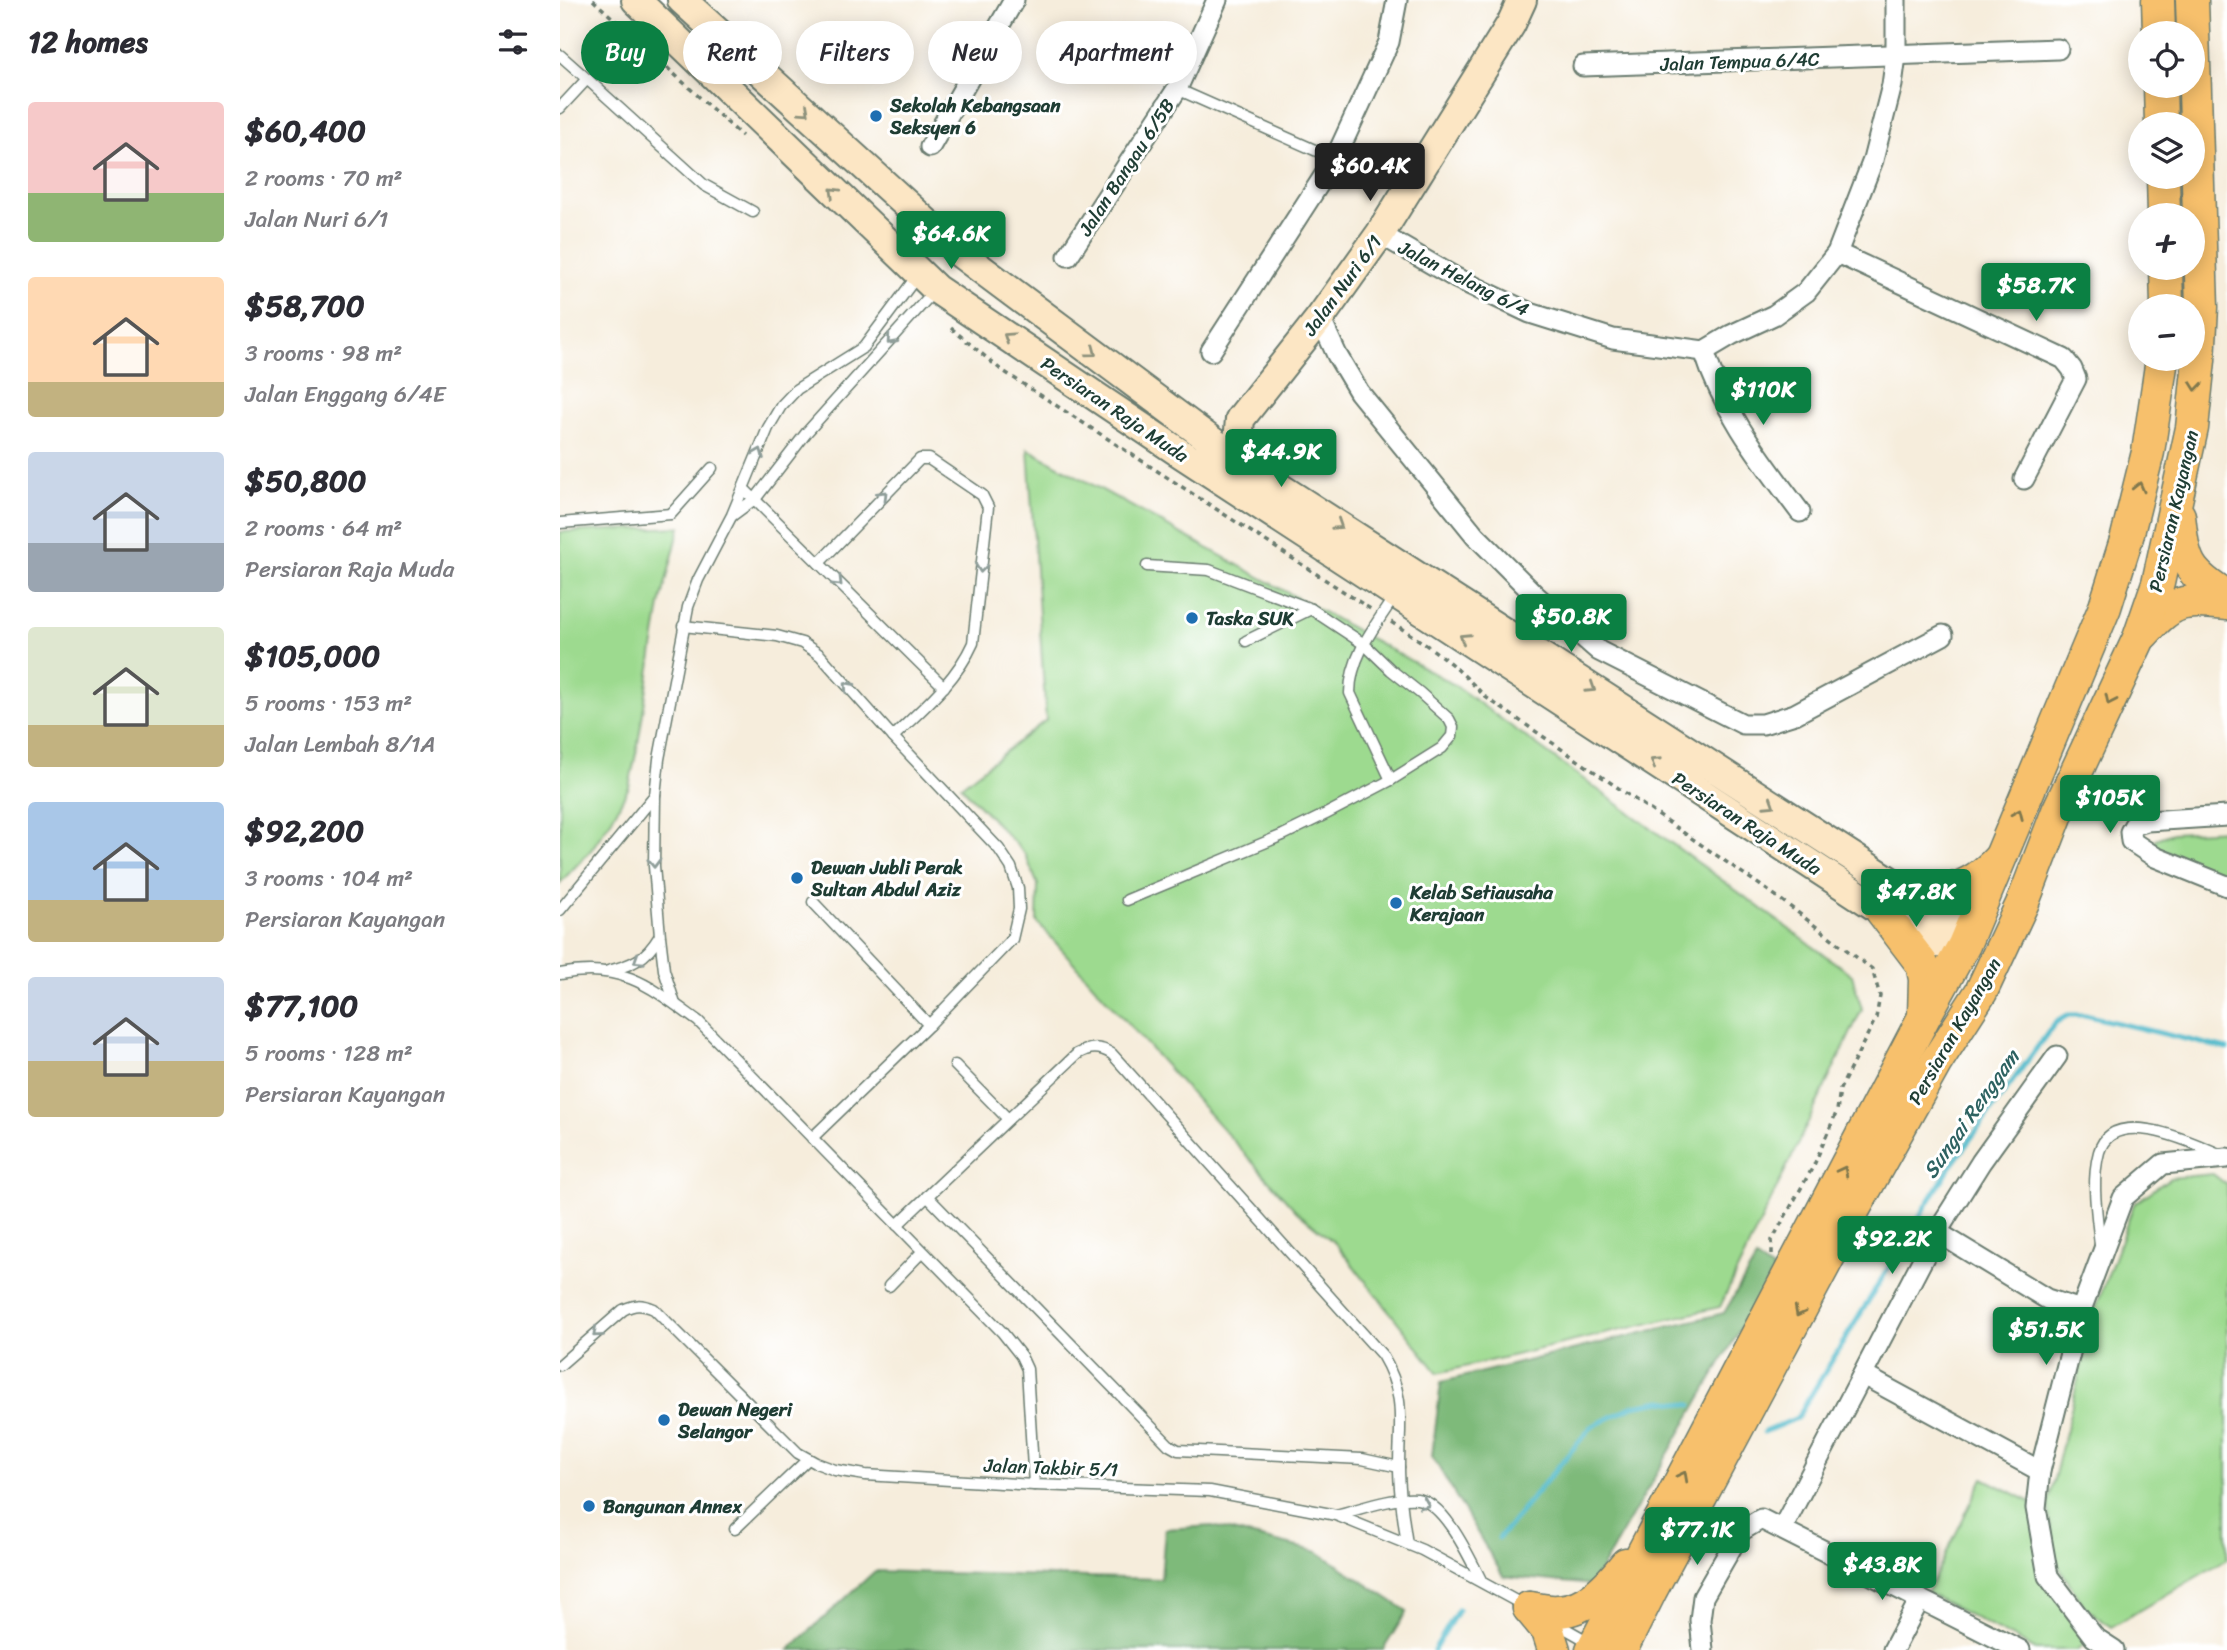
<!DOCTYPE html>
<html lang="en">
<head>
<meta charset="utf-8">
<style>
	body { margin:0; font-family:Sriracha,sans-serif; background:#f2f2f3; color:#2b2b33; height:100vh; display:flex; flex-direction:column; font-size:26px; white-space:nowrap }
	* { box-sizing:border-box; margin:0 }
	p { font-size:23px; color:#7c7c81 }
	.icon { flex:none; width:38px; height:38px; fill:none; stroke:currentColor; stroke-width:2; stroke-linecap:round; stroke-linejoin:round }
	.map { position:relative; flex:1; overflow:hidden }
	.details { display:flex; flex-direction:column; background:#fff; width:560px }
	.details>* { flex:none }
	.hud { position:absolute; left:21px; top:21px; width:665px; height:63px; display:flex; gap:14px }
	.fabs { position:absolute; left:1568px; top:21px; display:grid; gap:14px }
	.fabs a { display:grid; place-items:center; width:77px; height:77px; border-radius:50%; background:#fff; box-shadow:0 4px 18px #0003; font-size:35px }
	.price { position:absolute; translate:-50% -60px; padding:0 16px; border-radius:7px; background:#0b8043; color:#fff; font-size:23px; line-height:46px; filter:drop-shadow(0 2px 4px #0008) }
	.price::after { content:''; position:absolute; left:50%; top:42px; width:21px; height:16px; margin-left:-10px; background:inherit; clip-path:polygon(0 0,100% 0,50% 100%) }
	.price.active { background:#222; color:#fff }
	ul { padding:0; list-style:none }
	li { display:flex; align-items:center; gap:21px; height:175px; padding:0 28px }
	li span { display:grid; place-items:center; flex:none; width:196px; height:140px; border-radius:7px; color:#555 }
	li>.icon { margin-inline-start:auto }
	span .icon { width:84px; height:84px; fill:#fffc; stroke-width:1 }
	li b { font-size:30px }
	h2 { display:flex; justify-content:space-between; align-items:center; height:84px; padding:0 28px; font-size:30px }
	.chip { padding:0 24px; border-radius:32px; background:#fff; box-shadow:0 4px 18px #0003; font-size:24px; line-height:63px }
	.chip.active { background:#0b8043; color:#fff }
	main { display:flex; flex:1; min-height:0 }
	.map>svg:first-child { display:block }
	.green { fill:#9dda8f; stroke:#5e8c62; stroke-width:2 }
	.forest { fill:#7eba7a; stroke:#4e7c57; stroke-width:2 }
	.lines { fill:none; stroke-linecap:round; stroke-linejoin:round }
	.stream { stroke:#4fbacb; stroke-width:5 }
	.lane-casing { stroke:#6a7b6f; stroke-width:13 }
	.street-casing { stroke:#6a7b6f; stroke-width:23 }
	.secondary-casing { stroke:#6a7b6f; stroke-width:32 }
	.primary-casing { stroke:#6a7b6f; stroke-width:35 }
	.path { stroke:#6a7b6f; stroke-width:3.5; stroke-dasharray:5 5; stroke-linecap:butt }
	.lane { stroke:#fff; stroke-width:10 }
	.street { stroke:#fff; stroke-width:19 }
	.secondary { stroke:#fce6c4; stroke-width:28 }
	.primary { stroke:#f7c06c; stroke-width:32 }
	.oneway { stroke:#8e927c }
	.oneway2 { stroke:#8f9e9a }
	.oneway3 { stroke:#80784d }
	.poi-dot { fill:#1f6fb2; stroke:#fff; stroke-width:2.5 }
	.labels { text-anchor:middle; stroke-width:6; stroke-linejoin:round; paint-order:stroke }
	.street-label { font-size:19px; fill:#1f3d34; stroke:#fff }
	.poi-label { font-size:19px; font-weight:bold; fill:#1f3d34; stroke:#fff; text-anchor:start }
	.water-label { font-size:21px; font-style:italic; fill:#2d6261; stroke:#fff }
</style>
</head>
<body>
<main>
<section class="details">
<h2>12 homes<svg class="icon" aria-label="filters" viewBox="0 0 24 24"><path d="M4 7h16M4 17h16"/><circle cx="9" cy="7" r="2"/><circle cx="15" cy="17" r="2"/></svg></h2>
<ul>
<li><span style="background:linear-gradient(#f6c9c9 65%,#8fb573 0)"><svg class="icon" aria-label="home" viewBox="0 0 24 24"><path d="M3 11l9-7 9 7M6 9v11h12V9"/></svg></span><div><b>$60,400</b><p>2 rooms · 70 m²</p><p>Jalan Nuri 6/1</p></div></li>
<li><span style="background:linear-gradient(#ffd9b3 75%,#c2b280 0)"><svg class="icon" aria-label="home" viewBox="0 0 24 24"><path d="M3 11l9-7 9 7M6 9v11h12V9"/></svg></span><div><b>$58,700</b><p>3 rooms · 98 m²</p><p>Jalan Enggang 6/4E</p></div></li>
<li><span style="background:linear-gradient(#c9d6e8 65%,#9aa5b1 0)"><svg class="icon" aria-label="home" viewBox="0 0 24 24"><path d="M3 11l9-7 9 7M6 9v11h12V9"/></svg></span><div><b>$50,800</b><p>2 rooms · 64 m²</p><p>Persiaran Raja Muda</p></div></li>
<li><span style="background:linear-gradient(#dfe7d0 70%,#c2b280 0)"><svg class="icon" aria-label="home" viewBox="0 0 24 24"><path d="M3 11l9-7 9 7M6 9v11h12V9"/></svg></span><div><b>$105,000</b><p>5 rooms · 153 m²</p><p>Jalan Lembah 8/1A</p></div></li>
<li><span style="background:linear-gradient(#a9c7e8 70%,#c2b280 0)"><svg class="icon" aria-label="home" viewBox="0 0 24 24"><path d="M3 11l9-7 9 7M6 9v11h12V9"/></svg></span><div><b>$92,200</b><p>3 rooms · 104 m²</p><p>Persiaran Kayangan</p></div></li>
<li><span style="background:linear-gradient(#c9d6e8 60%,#c2b280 0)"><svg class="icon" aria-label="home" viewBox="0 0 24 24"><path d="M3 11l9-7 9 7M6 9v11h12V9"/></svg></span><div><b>$77,100</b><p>5 rooms · 128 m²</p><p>Persiaran Kayangan</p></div></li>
</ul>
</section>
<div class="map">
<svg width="1667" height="1650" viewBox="0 0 1667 1650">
	<rect width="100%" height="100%" fill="#fff"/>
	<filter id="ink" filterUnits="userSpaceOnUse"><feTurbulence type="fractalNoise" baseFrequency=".0143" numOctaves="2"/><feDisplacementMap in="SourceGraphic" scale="14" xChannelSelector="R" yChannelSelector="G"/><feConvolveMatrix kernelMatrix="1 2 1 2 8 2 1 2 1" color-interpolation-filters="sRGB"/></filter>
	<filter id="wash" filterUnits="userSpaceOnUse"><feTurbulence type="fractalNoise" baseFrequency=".00686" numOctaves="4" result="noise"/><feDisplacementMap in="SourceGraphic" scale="28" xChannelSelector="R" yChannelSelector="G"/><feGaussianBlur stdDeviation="1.57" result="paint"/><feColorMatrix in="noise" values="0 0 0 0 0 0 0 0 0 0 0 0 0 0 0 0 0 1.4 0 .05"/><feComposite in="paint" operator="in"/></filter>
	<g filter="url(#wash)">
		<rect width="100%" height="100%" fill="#f6eddc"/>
		<!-- green -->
		<g class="green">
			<polygon points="468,449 893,684 1292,975 1302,1009 1160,1307 878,1373 776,1244 737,1212 477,922 478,885 465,854 401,786 486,720"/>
			<polygon points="120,527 100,605 78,744 69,787 52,819 31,850 0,883 0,532"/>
			<polygon points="1667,830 1667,876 1594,847 1596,839 1613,833"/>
			<polygon points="1653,1174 1667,1185 1667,1559 1551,1627 1524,1606 1495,1561 1488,1504 1534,1313 1574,1204 1610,1178"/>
			<polygon points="1423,1478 1471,1502 1483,1578 1527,1642 1517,1650 1476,1650 1367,1593"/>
		</g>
		<!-- forest -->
		<g class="forest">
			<polygon points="1196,1259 1214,1271 1032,1585 943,1576 872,1456 881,1382 1164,1313"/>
			<polygon points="652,1526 758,1552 847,1611 823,1650 229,1650 315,1571 601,1579 605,1529"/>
		</g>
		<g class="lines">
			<!-- stream -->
			<g class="stream">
				<polyline points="1204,1432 1237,1418 1390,1167 1495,1023 1508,1015 1525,1015 1667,1049"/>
				<polyline points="939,1538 1031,1427 1073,1406 1102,1401 1131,1405"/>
				<polyline points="874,1650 898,1610"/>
			</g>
		</g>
	</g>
	<g filter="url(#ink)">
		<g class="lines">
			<defs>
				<g id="lane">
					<polyline points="0,55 27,79"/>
					<polyline points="617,89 775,159"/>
					<polyline points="0,108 27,79 144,185 193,212"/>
					<polyline points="184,489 384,687"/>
					<polyline points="173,515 196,498 247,432 375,290"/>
					<polyline points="0,523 111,514 152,468"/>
					<path d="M259 563 360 459H369L422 495 428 507 413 643C396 681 362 709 333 737"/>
					<polyline points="123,626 217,636 242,643 260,655 333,737 439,849 451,867 458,888 459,909 452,939 369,1025 252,1138"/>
					<polyline points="686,641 751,609"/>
					<path d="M831 780 790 693C790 657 815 626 834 597"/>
					<polyline points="567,900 723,835 766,814 831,780 882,748 892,736 893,727 889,719 860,693 831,670 804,644 751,609 649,570 587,566"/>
					<polyline points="253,902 369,1025"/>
					<polyline points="0,910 95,795"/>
					<path d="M48 971C72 965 86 959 99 937"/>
					<path d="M0 974C62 962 90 986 138 1021L442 1332 461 1356 467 1369 474 1485"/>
					<polyline points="115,1004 104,970 100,936 94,866 95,795 99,759 128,607 138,580 172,515 208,428 221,406 237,389 304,347 357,276"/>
					<polyline points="395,1065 448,1119"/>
					<polyline points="367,1196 609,1445 618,1450 802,1459 839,1467"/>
					<path d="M337 1225 517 1054C530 1047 539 1046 552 1054L822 1355C847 1397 839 1422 839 1467 839 1493 843 1518 847 1544"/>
					<path d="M1540 1245C1537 1215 1531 1181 1539 1152 1553 1104 1634 1143 1661 1155"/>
					<polyline points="329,1286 362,1252"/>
					<path d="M0 1365 63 1310C75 1304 81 1304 94 1309L238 1453 256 1463 275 1470 305 1475 474 1485 650 1491 776 1515 862 1550 967 1607"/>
					<path d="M776 1515C801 1509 831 1497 857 1499 885 1502 910 1559 922 1582"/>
					<polyline points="175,1529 248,1459"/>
					<polyline points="992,1621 1031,1643"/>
				</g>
				<g id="street">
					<polyline points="1023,66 1498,49"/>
					<polyline points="370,147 454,0"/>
					<polyline points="820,234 896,278 970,313 1053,339 1144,351 1171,335 1214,315 1246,292 1277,253 1313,160 1332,85 1336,56 1336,0"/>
					<polyline points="1277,253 1504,359 1512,369 1516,379 1464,479"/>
					<polyline points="508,256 617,89 657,0"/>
					<polyline points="760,318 777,355 799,392 915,535 976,596 1039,651 1183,724 1203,724 1235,714 1383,635"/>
					<polyline points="651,351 775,159 829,42 837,0"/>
					<path d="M1144 351C1163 412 1202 461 1240 512"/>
					<polyline points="1667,816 1587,821 1574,825 1570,832 1571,841 1595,857 1667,886"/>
					<polyline points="1377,1232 1487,1299 1521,1310"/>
					<polyline points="1303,1375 1480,1471"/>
					<polyline points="1222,1529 1377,1232 1421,1162 1497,1056"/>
					<polyline points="1143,1650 1140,1620 1143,1597 1181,1531 1201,1519 1460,1650"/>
					<polyline points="1333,1650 1360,1599"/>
					<polyline points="1554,1650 1534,1637 1488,1576 1476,1508 1480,1471 1521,1310 1563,1198 1603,1164 1667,1158"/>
				</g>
				<g id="secondary">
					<polyline points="76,0 376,289 617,451 1321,910 1377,943 1404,945 1389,922 1339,887 680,462 401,254 122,0"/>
					<polyline points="680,462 678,442 680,419 760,318 820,234 951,24 962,0"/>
				</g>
				<g id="primary">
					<polyline points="1598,0 1599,33"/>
					<polyline points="1600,86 1601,124"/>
					<polyline points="1603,177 1604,215"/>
					<polyline points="1606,268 1607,306"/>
					<path d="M1619 516C1624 562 1626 572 1667 597"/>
					<path d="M1583 634C1614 599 1621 600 1667 604"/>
					<path d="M1339 887C1382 896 1408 892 1439 859"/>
					<polyline points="1321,910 1362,964 1365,979 1364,1015"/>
					<path d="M969 1608C978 1609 989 1612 998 1611 1027 1610 1049 1585 1066 1564"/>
					<polyline points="969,1608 988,1631 994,1650"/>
					<polyline points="1032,1650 1364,1017 1404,945 1545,607 1567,537 1588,452 1602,359"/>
					<polyline points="1061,1650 1091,1590 1294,1209 1376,1062 1421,992 1463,902 1498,811 1579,638 1598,583 1632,428 1639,360 1642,307 1632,0"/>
				</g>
			</defs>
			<!-- lane casing -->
			<use href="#lane" class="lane-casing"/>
			<!-- street casing -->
			<use href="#street" class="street-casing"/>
			<!-- secondary casing -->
			<use href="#secondary" class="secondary-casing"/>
			<!-- primary casing -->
			<use href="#primary" class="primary-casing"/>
			<!-- path -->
			<g class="path">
				<polyline points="33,0 182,136"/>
				<polyline points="391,328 440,369 812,610"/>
				<path d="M831 622C865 643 897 665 924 696L1216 896 1312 969 1320 996 1316 1018 1280 1089 1277 1111 1254 1165 1212 1240V1254"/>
			</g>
			<!-- lane -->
			<use href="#lane" class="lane"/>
			<!-- street -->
			<use href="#street" class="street"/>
			<!-- secondary -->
			<use href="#secondary" class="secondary"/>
			<!-- primary -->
			<use href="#primary" class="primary"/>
		</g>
		<!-- one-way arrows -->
		<defs><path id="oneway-chevron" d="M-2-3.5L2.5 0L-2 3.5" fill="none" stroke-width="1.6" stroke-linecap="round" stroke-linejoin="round" transform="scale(1.75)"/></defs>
		<g class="oneway">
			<use href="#oneway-chevron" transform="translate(245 111) rotate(42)"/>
			<use href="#oneway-chevron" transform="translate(274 192) rotate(-136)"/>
			<use href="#oneway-chevron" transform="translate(448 337) rotate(-146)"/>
			<use href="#oneway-chevron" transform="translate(532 352) rotate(37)"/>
			<use href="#oneway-chevron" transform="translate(778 525) rotate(33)"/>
			<use href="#oneway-chevron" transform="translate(904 638) rotate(-147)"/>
			<use href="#oneway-chevron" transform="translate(1031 688) rotate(33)"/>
			<use href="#oneway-chevron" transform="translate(1095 762) rotate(-147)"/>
			<use href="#oneway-chevron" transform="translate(1210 804) rotate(33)"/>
		</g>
		<g class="oneway2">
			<use href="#oneway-chevron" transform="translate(331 340) rotate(132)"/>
			<use href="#oneway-chevron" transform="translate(199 453) rotate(-68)"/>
			<use href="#oneway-chevron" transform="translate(323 495) rotate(-46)"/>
			<use href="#oneway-chevron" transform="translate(421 568) rotate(96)"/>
			<use href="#oneway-chevron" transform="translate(278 582) rotate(45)"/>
			<use href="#oneway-chevron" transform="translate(288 686) rotate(-132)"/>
			<use href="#oneway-chevron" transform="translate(94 863) rotate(89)"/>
			<use href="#oneway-chevron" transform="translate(78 960) rotate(147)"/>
			<use href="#oneway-chevron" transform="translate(37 1333) rotate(139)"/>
			<use href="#oneway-chevron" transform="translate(865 1504) rotate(23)"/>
		</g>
		<g class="oneway3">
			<use href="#oneway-chevron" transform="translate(1636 386) rotate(96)"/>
			<use href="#oneway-chevron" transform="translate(1579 487) rotate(-76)"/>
			<use href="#oneway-chevron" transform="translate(1550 700) rotate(115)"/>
			<use href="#oneway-chevron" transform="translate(1458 814) rotate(-67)"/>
			<use href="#oneway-chevron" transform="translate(1283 1171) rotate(-62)"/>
			<use href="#oneway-chevron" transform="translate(1239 1312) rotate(118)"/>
			<use href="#oneway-chevron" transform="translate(1123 1476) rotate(-62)"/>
		</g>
	</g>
	<!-- markers -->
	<g class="poi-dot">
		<circle cx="316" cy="116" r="7"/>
		<circle cx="632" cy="618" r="7"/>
		<circle cx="237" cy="878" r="7"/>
		<circle cx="836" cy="903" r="7"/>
		<circle cx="104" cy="1420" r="7"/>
		<circle cx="29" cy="1506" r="7"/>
	</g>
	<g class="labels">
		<!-- street labels -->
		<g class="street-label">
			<text transform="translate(1180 61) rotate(-2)" y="7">Jalan Tempua 6/4C</text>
			<text transform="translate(566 167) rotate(-57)" y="7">Jalan Bangau 6/5B</text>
			<text transform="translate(904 278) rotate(27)" y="7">Jalan Helang 6/4</text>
			<text transform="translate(782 285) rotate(-54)" y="7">Jalan Nuri 6/1</text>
			<text transform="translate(555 409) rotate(34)" y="7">Persiaran Raja Muda</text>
			<text transform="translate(1613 511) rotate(-77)" y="7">Persiaran Kayangan</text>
			<text transform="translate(1187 823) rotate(33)" y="7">Persiaran Raja Muda</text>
			<text transform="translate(1394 1031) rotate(-60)" y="7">Persiaran Kayangan</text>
			<text transform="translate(491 1467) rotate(2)" y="7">Jalan Takbir 5/1</text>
		</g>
		<!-- poi labels -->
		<g class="poi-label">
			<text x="330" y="112">Sekolah Kebangsaan<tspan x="330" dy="22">Seksyen 6</tspan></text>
			<text x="646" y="625">Taska SUK</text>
			<text x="251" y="874">Dewan Jubli Perak<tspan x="251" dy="22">Sultan Abdul Aziz</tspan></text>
			<text x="850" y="899">Kelab Setiausaha<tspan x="850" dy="22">Kerajaan</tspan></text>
			<text x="118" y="1416">Dewan Negeri<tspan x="118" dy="22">Selangor</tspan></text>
			<text x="43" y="1513">Bangunan Annex</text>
		</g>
		<!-- water labels -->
		<g class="water-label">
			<text transform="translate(1411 1114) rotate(-55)" y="7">Sungai Renggam</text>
		</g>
	</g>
</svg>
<div class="fabs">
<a><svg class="icon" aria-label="locate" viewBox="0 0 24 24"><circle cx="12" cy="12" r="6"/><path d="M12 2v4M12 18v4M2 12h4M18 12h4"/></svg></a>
<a><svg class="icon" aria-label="layers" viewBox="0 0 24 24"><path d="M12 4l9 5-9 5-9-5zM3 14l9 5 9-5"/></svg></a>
<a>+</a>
<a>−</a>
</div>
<b class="price active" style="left:810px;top:203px">$60.4K</b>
<b class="price" style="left:391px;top:271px">$64.6K</b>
<b class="price" style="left:1476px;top:323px">$58.7K</b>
<b class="price" style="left:1203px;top:427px">$110K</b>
<b class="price" style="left:721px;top:489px">$44.9K</b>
<b class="price" style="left:1011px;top:654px">$50.8K</b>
<b class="price" style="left:1550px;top:835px">$105K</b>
<b class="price" style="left:1356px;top:929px">$47.8K</b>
<b class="price" style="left:1332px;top:1276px">$92.2K</b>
<b class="price" style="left:1486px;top:1367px">$51.5K</b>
<b class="price" style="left:1137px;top:1567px">$77.1K</b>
<b class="price" style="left:1322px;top:1602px">$43.8K</b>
<div class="hud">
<a class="chip active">Buy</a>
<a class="chip">Rent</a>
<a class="chip">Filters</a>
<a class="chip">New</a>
<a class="chip">Apartment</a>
</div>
</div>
</main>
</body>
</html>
